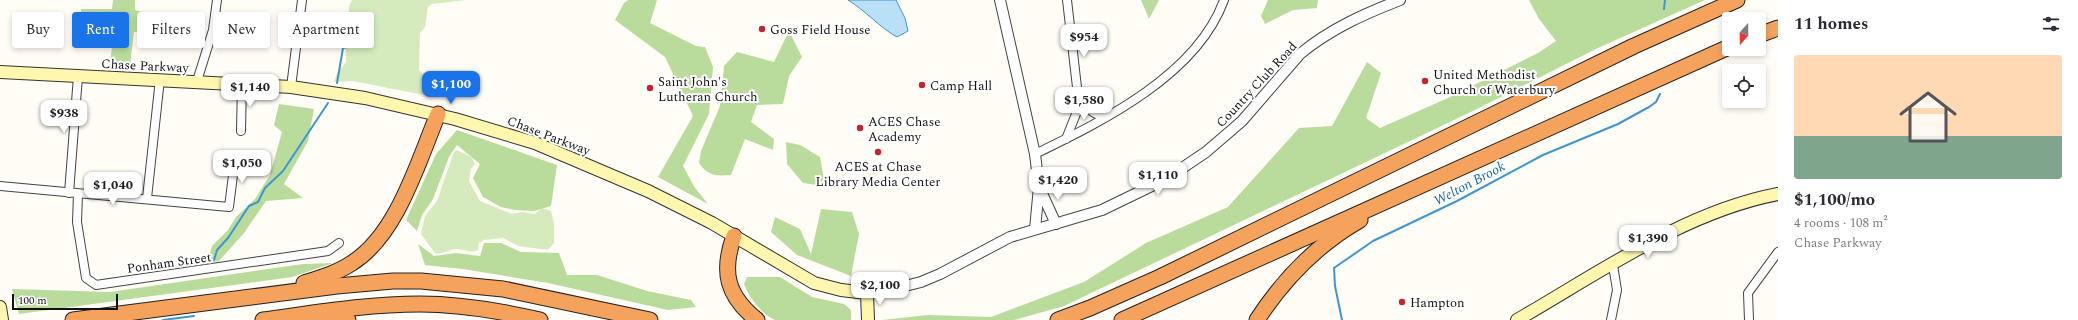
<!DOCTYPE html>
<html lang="en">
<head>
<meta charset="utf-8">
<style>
	body { margin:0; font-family:Spectral,serif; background:#f7f7f7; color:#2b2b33; height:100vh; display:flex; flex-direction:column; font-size:15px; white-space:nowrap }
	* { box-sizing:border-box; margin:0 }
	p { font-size:13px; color:#7c7c81 }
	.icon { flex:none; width:22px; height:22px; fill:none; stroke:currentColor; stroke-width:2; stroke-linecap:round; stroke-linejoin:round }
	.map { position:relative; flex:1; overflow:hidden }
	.panel { display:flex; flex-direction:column; background:#fff; width:300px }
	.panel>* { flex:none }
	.banner { position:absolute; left:12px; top:12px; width:380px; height:36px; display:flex; gap:8px }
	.needle { width:26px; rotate:200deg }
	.tools { position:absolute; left:1722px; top:12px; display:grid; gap:8px }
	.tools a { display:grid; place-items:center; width:44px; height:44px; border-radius:4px; background:#fff; box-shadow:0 2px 6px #0003; font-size:20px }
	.scale { position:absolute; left:12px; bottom:10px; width:106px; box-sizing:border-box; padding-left:4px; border:2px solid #111; border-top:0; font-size:11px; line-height:14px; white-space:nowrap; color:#111; -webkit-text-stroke:3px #fff; paint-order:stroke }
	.price { position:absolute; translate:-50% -34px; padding:0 9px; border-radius:8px; background:#fff; color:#222; font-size:13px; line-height:26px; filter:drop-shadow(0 1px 2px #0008) }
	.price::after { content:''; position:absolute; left:50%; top:24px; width:12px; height:9px; margin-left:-6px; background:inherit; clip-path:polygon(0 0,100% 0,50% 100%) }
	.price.active { background:#1a73e8; color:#fff }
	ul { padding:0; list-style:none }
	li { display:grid; align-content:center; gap:8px; height:212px; padding:0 16px }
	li+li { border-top:1px solid #e1e1e2 }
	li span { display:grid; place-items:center; height:124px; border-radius:4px; color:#555 }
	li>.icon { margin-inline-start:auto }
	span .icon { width:72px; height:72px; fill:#fffc; stroke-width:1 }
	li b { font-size:17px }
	h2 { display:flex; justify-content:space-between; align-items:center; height:48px; padding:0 16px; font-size:17px }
	.chip { padding:0 14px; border-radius:4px; background:#fff; box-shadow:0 2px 6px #0003; font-size:14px; line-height:36px }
	.chip.active { background:#1a73e8; color:#fff }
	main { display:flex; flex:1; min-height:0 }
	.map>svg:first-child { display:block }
	.green { fill:#d5ebbd }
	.forest { fill:#b9dc9c }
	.water { fill:#b9e0f7; stroke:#3f96cf }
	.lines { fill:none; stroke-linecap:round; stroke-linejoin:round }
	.stream { stroke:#3f96cf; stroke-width:2 }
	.minor-casing { stroke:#444; stroke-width:10 }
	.tertiary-casing { stroke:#444; stroke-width:12 }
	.secondary-casing { stroke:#333; stroke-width:14 }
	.motorway-casing { stroke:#222; stroke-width:17 }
	.minor { stroke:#fff; stroke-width:8 }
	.tertiary { stroke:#fff; stroke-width:10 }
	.secondary { stroke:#fff6b0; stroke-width:12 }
	.motorway { stroke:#f5a25d; stroke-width:15 }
	.poi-dot { fill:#c4262e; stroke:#fff; stroke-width:1.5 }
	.labels { text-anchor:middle; stroke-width:4; stroke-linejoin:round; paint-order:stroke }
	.poi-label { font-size:13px; fill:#111; stroke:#fff; text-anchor:start }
	.street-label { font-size:13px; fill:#111; stroke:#fff }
	.water-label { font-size:14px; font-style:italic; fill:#1768a6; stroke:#fff }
</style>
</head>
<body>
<main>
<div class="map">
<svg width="1778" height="320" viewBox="0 0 1778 320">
	<rect width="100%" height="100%" fill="#fffdf5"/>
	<!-- green -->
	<g class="green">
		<polygon points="352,0 466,0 432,4 428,7 425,27 420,33 419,70 427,79 427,92 424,95 353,81 334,82 337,73 346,62 345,22 349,15 349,6"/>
		<path d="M457 150 471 157 475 164 471 169 469 181 480 201 512 214 522 212 535 214 542 208 551 211 554 223V243L548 250 518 246 503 238 484 240 479 243 478 250C470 254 465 249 457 249 449 249 443 255 435 253L421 234 425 216 437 201 449 166 454 152Z"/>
	</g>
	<!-- forest -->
	<g class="forest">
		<polygon points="113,0 135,0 135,10 150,14 149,31 134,32 130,66 110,62 115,25 80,22 81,9 112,9"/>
		<polygon points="628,0 657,0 650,23 696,46 705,47 713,67 709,114 683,166 695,188 708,204 658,177 693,116 665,57 615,20 624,3"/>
		<polygon points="1141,0 1159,0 1149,19"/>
		<polygon points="1268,0 1318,0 1317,8 1293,10 1265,24 1261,16"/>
		<polygon points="1529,0 1705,0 1598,48 1475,110 1064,306 1014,320 882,320 928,315 991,317 1084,282 1146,243 1228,207 1299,128 1332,126 1367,62 1381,73 1366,118 1380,128 1448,98 1538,53 1556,41 1539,19"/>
		<path d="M789 31 802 57 789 76 783 104 757 105 751 122 774 139 773 150 745 139 731 175C716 176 708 176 699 163L701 151 720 106 724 66 737 52 774 62Z"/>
		<polygon points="279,104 314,109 308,141 284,184 303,198 266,201 244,233 219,261 207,263 212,246 228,230 236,217 255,199 270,175 282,132 274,125"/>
		<polygon points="457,130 557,165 551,206 534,211 514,210 501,207 483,197 473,178 480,164 457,145 449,157 433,199 422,215 417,231 406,220 436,154"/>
		<polygon points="786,142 800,145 820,157 824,180 823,186 803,183 787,164"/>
		<polygon points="821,209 852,212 859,234 851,276 797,255 771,232 775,217 800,229 811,254"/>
		<polygon points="484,243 501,243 521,252 559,253 567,275 597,275 647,291 691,300 696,307 668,310 548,283 463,269 425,265 418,244 434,256 456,253 480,256"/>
		<polygon points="333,263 292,277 19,314 12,289 110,292 303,264"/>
		<path d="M747 277H780L812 297 844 304 851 310V320H775C761 314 749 297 744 284Z"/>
	</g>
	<!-- water -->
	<path class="water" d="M848 0H896L905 18 908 31 897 37C879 27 866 11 848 0Z"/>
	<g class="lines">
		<!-- stream -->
		<g class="stream">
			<polyline points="1664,9 1665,0"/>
			<polyline points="337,83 343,48 351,46 352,38"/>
			<polyline points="214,260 217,250 228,238 249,206 258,202 265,188 283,171 328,103"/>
			<polyline points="163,320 194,316"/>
			<polyline points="1342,320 1335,286 1334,268 1373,241 1457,201 1543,155 1618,124 1649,107 1656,102 1660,94"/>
		</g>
		<defs>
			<g id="minor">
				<path d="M1067 0 1078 96C1086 107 1091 113 1104 117"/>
				<polyline points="197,81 213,30 217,0"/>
				<polyline points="291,87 302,0"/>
				<polyline points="241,131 242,83"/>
				<polyline points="1066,139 1076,114 1078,96"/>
				<path d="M1035 154C1103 121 1197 75 1224 0"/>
				<polyline points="0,186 229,207 235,159"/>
				<polyline points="69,193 78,76"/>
				<polyline points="78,194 77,222 86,278 96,285 328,251 339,243"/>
				<polyline points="147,198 160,79"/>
				<polyline points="1611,320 1617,290 1613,265"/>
				<polyline points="1749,320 1748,293 1778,252"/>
			</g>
			<g id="tertiary">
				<polyline points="1000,0 1035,154 1039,187 1035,229"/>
				<polyline points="1040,189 1056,224"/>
				<path d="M867 293 893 289 921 282 940 274 1010 237 1102 210 1166 179 1206 152 1242 121 1300 54C1330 29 1364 14 1400 0"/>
			</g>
			<g id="secondary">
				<polyline points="0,72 291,87 365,98 455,119 535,143 648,191 712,223 814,283 841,290 867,293 868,320"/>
				<polyline points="0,307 2,320"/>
				<path d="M1517 320C1599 273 1684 212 1778 194"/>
			</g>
			<g id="motorway">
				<polyline points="1759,35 1778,28"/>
				<path d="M734 236C721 272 727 296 757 320"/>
				<path d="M304 283C320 278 337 273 352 263 397 235 418 162 438 114"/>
				<polyline points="73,320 337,286 393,281 421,281 503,289 650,320"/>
				<path d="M263 320C315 313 367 304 420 304 461 304 501 311 540 320"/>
				<polyline points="325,320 348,320"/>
				<polyline points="1058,320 1090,308 1160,277 1634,46 1737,0"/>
				<polyline points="1122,320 1729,47"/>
				<path d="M1257 320C1283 280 1318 244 1360 220"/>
			</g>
		</defs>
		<!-- minor casing -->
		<use href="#minor" class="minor-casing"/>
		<!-- tertiary casing -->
		<use href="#tertiary" class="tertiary-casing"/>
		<!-- secondary casing -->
		<use href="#secondary" class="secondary-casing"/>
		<!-- motorway casing -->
		<use href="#motorway" class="motorway-casing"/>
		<!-- minor -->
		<use href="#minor" class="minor"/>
		<!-- tertiary -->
		<use href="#tertiary" class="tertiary"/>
		<!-- secondary -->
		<use href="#secondary" class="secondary"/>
		<!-- motorway -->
		<use href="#motorway" class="motorway"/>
	</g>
	<!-- markers -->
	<g class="poi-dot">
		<circle cx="762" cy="29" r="4"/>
		<circle cx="1425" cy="81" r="4"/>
		<circle cx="922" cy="85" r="4"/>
		<circle cx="650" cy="88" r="4"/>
		<circle cx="860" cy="128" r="4"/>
		<circle cx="878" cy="152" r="4"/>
		<circle cx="1402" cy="302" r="4"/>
	</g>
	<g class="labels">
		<!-- poi labels -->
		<g class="poi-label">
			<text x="770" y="34">Goss Field House</text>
			<text x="1433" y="79">United Methodist<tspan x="1433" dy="15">Church of Waterbury</tspan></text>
			<text x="658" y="86">Saint John's<tspan x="658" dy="15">Lutheran Church</tspan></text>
			<text x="930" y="90">Camp Hall</text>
			<text x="868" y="126">ACES Chase<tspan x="868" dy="15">Academy</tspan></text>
			<text x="878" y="171" text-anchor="middle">ACES at Chase<tspan x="878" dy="15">Library Media Center</tspan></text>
			<text x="1410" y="307">Hampton</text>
		</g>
		<!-- street labels -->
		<g class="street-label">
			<text transform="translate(145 65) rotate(3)" y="5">Chase Parkway</text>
			<text transform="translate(1256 84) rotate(-47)" y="5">Country Club Road</text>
			<text transform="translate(549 135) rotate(21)" y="5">Chase Parkway</text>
			<text transform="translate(169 262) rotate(-8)" y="5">Ponham Street</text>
		</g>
		<!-- water labels -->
		<g class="water-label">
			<text transform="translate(1469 183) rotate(-28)" y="5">Welton Brook</text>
		</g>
	</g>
</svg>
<div class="tools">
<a><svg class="needle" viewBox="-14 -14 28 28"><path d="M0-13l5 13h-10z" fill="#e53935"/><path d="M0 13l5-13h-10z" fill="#7c7c81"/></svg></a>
<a><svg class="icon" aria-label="locate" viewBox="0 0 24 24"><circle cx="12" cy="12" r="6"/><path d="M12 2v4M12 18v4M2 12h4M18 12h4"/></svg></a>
</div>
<div class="scale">100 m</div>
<b class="price" style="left:1084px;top:58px">$954</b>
<b class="price active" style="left:451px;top:105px">$1,100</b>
<b class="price" style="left:250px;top:108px">$1,140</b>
<b class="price" style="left:1084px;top:121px">$1,580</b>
<b class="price" style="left:64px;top:134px">$938</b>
<b class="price" style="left:242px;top:184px">$1,050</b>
<b class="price" style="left:1158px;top:196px">$1,110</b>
<b class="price" style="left:1058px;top:201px">$1,420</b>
<b class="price" style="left:113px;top:206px">$1,040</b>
<b class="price" style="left:1648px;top:259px">$1,390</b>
<b class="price" style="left:880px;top:306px">$2,100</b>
<div class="banner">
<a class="chip">Buy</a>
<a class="chip active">Rent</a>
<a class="chip">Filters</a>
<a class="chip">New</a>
<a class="chip">Apartment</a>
</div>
</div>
<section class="panel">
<h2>11 homes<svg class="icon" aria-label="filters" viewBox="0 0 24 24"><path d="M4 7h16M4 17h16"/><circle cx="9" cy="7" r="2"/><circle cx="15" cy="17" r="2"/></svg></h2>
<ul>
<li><span style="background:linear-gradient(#ffd9b3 65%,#7fa58c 0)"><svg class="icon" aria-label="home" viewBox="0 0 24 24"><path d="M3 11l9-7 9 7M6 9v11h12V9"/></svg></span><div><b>$1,100/mo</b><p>4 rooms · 108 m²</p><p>Chase Parkway</p></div></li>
</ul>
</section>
</main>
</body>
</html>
